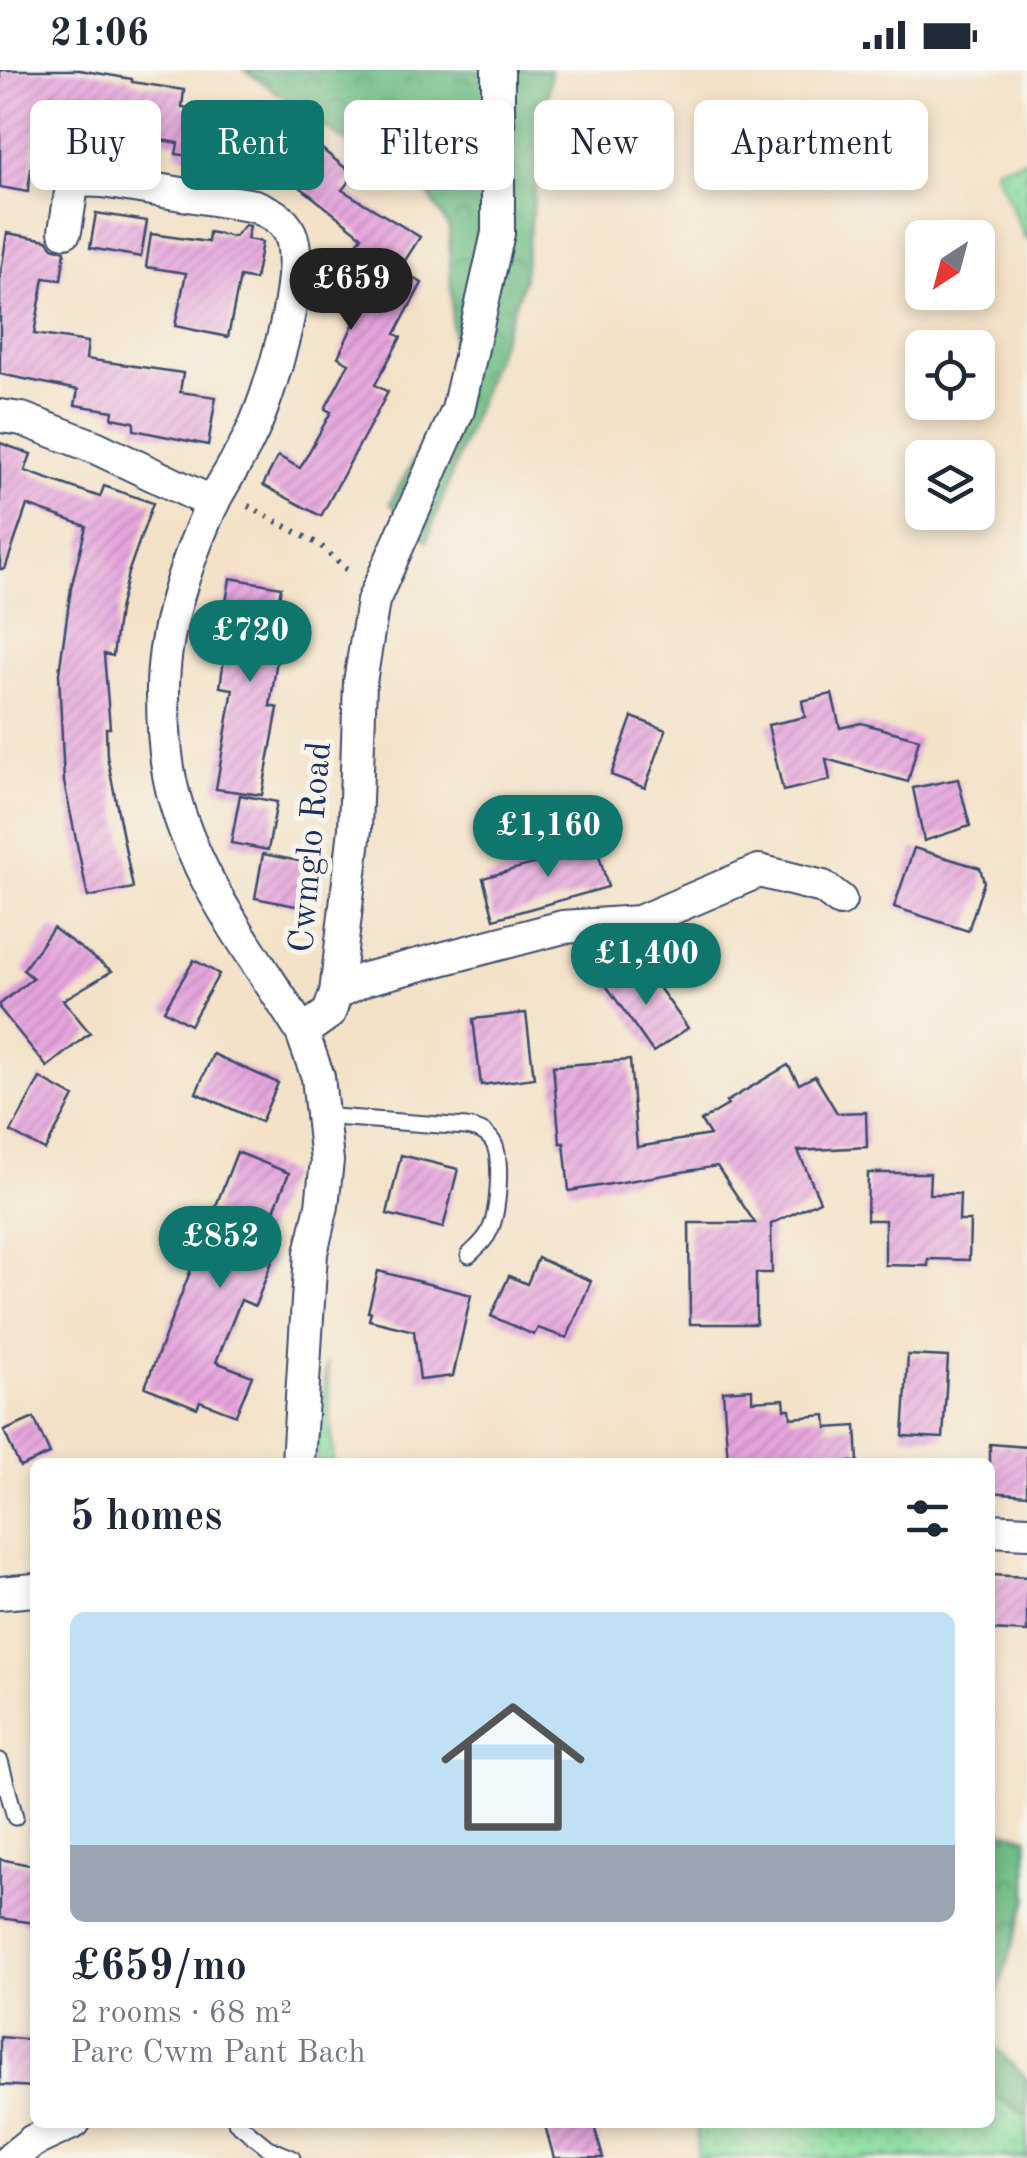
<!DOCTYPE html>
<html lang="en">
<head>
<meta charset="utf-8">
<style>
	body { margin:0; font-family:"Old Standard TT",serif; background:#f6f6f7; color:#1f2937; height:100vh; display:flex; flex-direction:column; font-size:38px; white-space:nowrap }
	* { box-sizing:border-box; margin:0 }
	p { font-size:32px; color:#747a83 }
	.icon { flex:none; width:55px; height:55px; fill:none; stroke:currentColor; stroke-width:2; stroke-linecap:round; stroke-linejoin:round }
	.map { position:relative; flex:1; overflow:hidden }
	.drawer { position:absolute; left:30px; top:1388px; width:965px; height:670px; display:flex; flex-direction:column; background:#fff; border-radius:15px; box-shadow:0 5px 15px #0003 }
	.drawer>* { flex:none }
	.banner { position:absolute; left:30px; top:30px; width:968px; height:90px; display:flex; gap:20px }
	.needle { width:65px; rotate:216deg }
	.tools { position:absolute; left:905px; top:150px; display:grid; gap:20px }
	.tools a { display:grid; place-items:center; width:90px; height:90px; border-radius:15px; background:#fff; box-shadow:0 5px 15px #0003; font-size:50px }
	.price { position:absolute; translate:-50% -85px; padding:0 22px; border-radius:35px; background:#0f766e; color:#fff; font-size:32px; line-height:65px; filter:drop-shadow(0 2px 5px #0008) }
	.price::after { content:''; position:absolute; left:50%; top:60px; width:30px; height:22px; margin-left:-15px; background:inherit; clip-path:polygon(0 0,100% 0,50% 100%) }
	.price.on { background:#222; color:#fff }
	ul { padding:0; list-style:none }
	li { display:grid; align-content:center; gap:20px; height:530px; padding:0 40px }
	li span { display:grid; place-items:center; height:310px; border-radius:15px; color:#555 }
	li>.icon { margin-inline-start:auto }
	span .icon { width:180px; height:180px; fill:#fffc; stroke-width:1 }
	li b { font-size:42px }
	h2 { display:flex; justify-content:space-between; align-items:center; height:120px; padding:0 40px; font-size:42px }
	.tag { padding:0 35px; border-radius:15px; background:#fff; box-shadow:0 5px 15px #0003; font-size:35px; line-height:90px }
	.tag.on { background:#0f766e; color:#fff }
	.status { display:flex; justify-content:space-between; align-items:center; height:70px; padding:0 50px; background:#fff; direction:ltr }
	.status svg { height:28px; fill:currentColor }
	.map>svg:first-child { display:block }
	.grass { fill:url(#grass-dots); stroke:#52867f; stroke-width:2.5 }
	.forest { fill:url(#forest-crowns); stroke:#457672; stroke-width:2.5 }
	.building { fill:url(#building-hatch) }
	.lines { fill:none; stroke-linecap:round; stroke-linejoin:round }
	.lane-casing { stroke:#3b4a6e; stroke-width:19 }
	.street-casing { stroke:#3b4a6e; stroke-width:36 }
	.path { stroke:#3b4a6e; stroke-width:6; stroke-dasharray:2.5 8; stroke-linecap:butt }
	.lane { stroke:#fff; stroke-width:15 }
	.street { stroke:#fff; stroke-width:32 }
	.labels { text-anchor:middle; stroke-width:10; stroke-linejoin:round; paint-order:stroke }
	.street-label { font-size:35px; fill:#1b2f5e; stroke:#f7f3e8 }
</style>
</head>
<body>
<div class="status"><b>21:06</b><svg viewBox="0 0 49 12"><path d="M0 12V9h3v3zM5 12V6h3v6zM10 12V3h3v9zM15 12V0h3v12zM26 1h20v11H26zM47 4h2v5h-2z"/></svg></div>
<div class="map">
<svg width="1027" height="2088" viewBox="0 0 1027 2088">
	<defs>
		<pattern id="grass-dots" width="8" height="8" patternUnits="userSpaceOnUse" patternTransform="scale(2.5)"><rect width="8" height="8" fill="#8adea0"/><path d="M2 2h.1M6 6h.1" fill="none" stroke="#76bf8c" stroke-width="1.8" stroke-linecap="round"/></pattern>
		<pattern id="forest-crowns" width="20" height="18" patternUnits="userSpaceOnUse" patternTransform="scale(2.5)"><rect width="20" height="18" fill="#6fbd86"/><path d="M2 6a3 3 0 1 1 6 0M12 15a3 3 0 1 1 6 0" fill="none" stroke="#5a9a71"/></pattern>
		<pattern id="building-hatch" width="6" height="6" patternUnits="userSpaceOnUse" patternTransform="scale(2.5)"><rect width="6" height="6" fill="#e7a5de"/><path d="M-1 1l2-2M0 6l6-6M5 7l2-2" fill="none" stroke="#ba87b7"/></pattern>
	</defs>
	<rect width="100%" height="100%" fill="#f7f3e8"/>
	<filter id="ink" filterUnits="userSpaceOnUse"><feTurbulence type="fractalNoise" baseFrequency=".01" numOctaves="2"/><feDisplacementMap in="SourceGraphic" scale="20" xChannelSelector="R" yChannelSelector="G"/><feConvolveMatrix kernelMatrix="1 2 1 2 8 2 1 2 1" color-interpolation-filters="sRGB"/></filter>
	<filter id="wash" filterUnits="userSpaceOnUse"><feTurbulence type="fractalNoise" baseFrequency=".0048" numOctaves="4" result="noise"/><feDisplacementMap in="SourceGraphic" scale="40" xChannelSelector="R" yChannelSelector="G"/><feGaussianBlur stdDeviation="2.25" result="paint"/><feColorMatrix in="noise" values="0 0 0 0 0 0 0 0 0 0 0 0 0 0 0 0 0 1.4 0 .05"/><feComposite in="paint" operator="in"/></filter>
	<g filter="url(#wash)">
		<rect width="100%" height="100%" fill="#f3e2c8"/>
		<!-- grass -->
		<g class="grass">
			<polygon points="1027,89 1027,172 994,99"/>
			<polygon points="327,1291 333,1392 315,1392"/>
			<polygon points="990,2023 1027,2046 1027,2088 697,2088 697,2053 990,2052"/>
		</g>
		<!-- forest -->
		<g class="forest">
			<polygon points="245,0 551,0 523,212 427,471 390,433 441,341 453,287 449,158 421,112 364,85"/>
			<polygon points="990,1758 1027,1767 1027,1830 990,1947"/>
			<polygon points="990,1972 1027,2009 1027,2046 990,2023"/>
		</g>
		<g id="blocks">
			<!-- building -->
			<g class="building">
				<polygon points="0,0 79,0 132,9 132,12 184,20 182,37 271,51 261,86 229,62 224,92 176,84 178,73 73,55 59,44 49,44 39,50 36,59 28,122 0,117"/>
				<polygon points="312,71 354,105 342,120 420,167 399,200 422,213 395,264 401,267 375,315 388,322 321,446 263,415 278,386 300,398 331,342 325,339 349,293 338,287 361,238 341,227 361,190 387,195 358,172 362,166 285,105"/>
				<polygon points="96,143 147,151 141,187 90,178"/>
				<polygon points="245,155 250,156 247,169 262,172 255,210 240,207 228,267 175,256 186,203 146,197 151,164 208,172 209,162 234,167"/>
				<polygon points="7,163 47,170 53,177 65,181 61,210 44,208 34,264 88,272 86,289 183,303 180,322 216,327 208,375 134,360 134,352 112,348 113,341 75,335 78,320 0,304 0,208"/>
				<polygon points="0,373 31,384 25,401 100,427 104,416 153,433 128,503 119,540 113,586 104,584 110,658 106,658 107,686 133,818 88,827 64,712 59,603 71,518 86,456 27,435 5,499 0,499"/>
				<polygon points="230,508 281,517 275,554 282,555 270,636 278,638 262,725 216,719 233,619 220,617 230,546 224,545"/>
				<polygon points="832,624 840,658 861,653 919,669 908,712 826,689 830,710 783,721 768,655 805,647 802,631"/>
				<polygon points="632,647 666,660 645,718 611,705"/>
				<polygon points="958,709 970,756 924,771 913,718"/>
				<polygon points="240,725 277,732 268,780 231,773"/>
				<polygon points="593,764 608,817 494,849 483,808 565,785 561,773"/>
				<polygon points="914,778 980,798 984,812 968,861 894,837"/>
				<polygon points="263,784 309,793 301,837 255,828"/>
				<polygon points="53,858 112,901 63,930 90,963 47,997 0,939 0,934 33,908 23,900"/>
				<polygon points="194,890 219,904 190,955 164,940"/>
				<polygon points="627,894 643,916 653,909 688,958 653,982 603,911"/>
				<polygon points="526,943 534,1008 481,1015 473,949"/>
				<polygon points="213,984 278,1013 261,1052 196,1023"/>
				<polygon points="630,990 637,1077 710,1065 701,1051 728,1035 726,1032 788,995 799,1014 815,1006 837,1043 866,1042 867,1077 798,1081 820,1131 771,1154 772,1203 756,1203 756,1254 690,1254 689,1153 755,1153 717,1096 569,1121 564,1073 560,1073 553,996"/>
				<polygon points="40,1008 74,1027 45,1080 11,1062"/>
				<polygon points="237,1082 289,1103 257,1183 273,1189 255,1236 241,1230 216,1292 252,1306 236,1345 200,1331 197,1338 145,1317"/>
				<polygon points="401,1085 458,1099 443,1158 387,1144"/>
				<polygon points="868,1103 930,1103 929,1124 960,1124 959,1151 970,1151 969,1190 928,1189 928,1196 885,1195 885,1150 867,1150"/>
				<polygon points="538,1188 591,1211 567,1268 538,1258 534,1265 491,1246 509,1206 527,1214"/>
				<polygon points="378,1201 471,1225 453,1306 420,1310 414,1261 369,1250 371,1242 368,1242"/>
				<polygon points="908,1285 948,1287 943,1368 903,1366"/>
				<polygon points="752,1319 752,1331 784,1329 785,1339 790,1339 791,1348 826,1345 827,1358 856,1356 858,1392 728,1392 723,1321"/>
				<polygon points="34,1348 50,1384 20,1397 4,1361"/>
				<polygon points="990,1374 1027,1377 1027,1425 990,1422"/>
				<polygon points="990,1505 1027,1507 1027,1562 990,1560"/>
				<polygon points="0,1789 35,1796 35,1853 0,1848"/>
				<polygon points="0,1967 35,1970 35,2017 0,2015"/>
				<polygon points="544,2052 593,2052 603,2088 554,2088"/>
			</g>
		</g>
	</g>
	<g filter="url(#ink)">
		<use href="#blocks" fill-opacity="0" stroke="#3b4a6e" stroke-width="2.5"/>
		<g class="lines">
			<defs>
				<g id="lane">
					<path d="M321 1046 466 1057C477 1059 486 1061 493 1072 503 1088 498 1143 490 1160 486 1170 477 1177 469 1185"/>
					<polyline points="0,1691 15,1747"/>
					<polyline points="236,2052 268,2078 292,2088"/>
				</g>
				<g id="street">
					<polyline points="55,63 73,110 65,161"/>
					<path d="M73 110 103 111 255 136C269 142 283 148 290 163 308 203 269 329 249 368 238 391 223 412 212 434 186 492 162 561 163 624 163 659 165 697 175 730 198 814 257 889 302 962"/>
					<polyline points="0,346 22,349 95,377 213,433"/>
					<polyline points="336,923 365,909 563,857 639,852 759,801 823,817 840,830"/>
					<polyline points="298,1392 311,1183 322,1136 327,1091 318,1007 302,962 329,943 336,923 355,759 360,612 373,531 458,340 498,163 498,0"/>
					<polyline points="990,1460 1027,1462"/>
					<polyline points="0,1523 35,1520"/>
					<polyline points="12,2088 33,2071 74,2052"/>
				</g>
			</defs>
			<!-- lane casing -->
			<use href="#lane" class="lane-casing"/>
			<!-- street casing -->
			<use href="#street" class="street-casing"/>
			<!-- path -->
			<polyline class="path" points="248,436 320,475 350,503"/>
			<!-- lane -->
			<use href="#lane" class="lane"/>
			<!-- street -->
			<use href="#street" class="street"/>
		</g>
	</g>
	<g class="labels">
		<!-- street labels -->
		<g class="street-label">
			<text transform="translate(309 777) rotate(-85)" y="12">Cwmglo Road</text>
		</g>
	</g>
</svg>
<div class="tools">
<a><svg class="needle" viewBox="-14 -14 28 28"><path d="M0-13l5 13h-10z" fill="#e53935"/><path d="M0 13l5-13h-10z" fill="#747a83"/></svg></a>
<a><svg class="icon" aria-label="locate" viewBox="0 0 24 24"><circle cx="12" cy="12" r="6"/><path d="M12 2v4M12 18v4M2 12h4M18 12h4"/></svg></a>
<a><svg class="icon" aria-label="layers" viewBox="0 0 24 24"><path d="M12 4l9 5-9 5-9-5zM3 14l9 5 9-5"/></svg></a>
</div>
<b class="price on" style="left:351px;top:263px">£659</b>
<b class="price" style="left:250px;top:615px">£720</b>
<b class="price" style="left:548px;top:810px">£1,160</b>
<b class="price" style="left:646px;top:938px">£1,400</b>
<b class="price" style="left:220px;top:1221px">£852</b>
<div class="banner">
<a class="tag">Buy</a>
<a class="tag on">Rent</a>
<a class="tag">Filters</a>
<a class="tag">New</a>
<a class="tag">Apartment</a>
</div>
<section class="drawer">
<h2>5 homes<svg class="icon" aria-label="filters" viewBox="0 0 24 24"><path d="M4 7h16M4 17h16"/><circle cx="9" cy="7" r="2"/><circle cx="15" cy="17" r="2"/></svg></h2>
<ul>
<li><span style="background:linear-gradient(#bfe0f5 75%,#9aa5b1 0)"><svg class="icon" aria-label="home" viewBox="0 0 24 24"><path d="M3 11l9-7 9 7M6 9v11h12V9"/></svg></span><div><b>£659/mo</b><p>2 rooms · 68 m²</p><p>Parc Cwm Pant Bach</p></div></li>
</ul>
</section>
</div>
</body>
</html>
